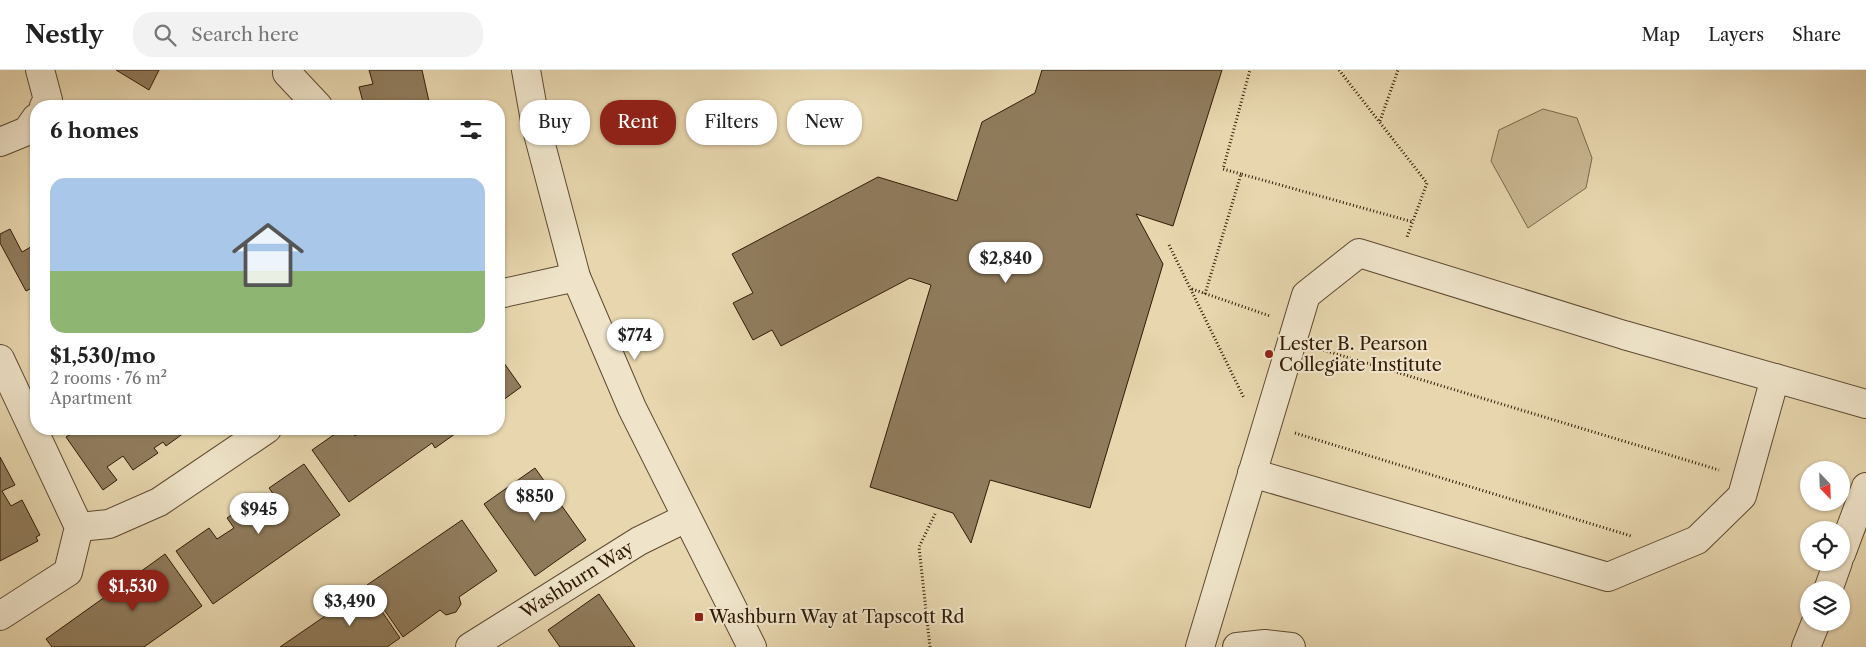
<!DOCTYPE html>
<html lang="en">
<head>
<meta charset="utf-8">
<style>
	body { margin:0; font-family:"Libre Caslon Text",serif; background:#f2f2f2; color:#222; height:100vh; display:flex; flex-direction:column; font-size:19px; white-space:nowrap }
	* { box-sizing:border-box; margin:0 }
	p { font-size:16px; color:#767676 }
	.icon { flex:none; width:28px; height:28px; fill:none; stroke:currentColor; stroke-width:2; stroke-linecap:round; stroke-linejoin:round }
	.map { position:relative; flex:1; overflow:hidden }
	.panel { position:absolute; left:30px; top:30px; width:475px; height:335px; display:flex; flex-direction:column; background:#fff; border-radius:20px; box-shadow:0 1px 4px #0004 }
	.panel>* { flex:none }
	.banner { position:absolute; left:520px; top:30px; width:475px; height:45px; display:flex; gap:10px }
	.needle { width:32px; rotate:157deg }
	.controls { position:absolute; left:1800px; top:391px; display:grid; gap:10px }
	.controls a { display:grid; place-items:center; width:50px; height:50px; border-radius:50%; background:#fff; box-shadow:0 1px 4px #0004; font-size:25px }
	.price { position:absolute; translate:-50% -42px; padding:0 11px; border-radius:18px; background:#fff; color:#222; font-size:16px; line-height:32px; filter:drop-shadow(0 1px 2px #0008) }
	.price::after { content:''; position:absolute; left:50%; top:30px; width:15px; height:11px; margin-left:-8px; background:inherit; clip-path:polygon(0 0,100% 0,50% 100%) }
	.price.on { background:#8f2418; color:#fff }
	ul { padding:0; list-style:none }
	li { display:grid; align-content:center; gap:10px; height:265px; padding:0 20px }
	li+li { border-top:1px solid #e0e0e0 }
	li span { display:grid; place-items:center; height:155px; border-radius:15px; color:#555 }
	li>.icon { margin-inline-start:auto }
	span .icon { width:90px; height:90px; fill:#fffc; stroke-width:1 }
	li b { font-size:21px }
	h2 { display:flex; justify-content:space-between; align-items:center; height:60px; padding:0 20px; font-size:21px }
	.pill { padding:0 18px; border-radius:20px; background:#fff; box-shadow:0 1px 4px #0004; font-size:18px; line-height:45px }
	.pill.on { background:#8f2418; color:#fff }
	header { display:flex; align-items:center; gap:30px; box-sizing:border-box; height:70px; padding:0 25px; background:#fff; border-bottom:1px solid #e0e0e0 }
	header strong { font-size:24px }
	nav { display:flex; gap:28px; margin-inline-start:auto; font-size:18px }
	.search { width:350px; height:45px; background:#f2f2f2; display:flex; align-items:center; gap:12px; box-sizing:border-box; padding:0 18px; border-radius:20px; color:#767676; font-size:19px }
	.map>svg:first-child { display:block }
	.green { fill:#c8b691; stroke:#7c684c }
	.building { fill:#907c5d; stroke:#311b06 }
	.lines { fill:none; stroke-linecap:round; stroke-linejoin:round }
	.minor-casing { stroke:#5e4a30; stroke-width:30 }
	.path { stroke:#311b06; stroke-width:3; stroke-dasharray:1 2.5; stroke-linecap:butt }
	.minor { stroke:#efe4ca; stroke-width:28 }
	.poi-dot { fill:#8f2418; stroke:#efe4ca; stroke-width:2 }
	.labels { text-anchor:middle; stroke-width:4; stroke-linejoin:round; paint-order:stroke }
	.poi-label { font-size:18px; fill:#311b06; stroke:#efe4ca; text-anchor:start }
	.street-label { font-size:18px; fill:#311b06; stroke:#efe4ca }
</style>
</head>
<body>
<header>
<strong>Nestly</strong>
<div class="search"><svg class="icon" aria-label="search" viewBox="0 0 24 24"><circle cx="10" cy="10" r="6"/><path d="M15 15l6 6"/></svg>Search here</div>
<nav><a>Map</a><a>Layers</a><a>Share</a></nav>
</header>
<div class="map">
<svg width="1866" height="577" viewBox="0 0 1866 577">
	<rect width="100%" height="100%" fill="#e7d6ae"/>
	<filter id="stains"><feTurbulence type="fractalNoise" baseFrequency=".004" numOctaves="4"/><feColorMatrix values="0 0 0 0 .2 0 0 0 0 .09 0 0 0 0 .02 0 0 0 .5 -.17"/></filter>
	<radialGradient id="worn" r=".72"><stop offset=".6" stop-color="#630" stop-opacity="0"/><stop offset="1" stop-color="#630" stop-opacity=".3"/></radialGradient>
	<!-- green -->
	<polygon class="green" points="1543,39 1577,48 1592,88 1586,118 1528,158 1491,91 1499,60"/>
	<!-- building -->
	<g class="building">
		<polygon points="116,0 159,0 149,20"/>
		<polygon points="369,0 422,0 430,36 364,36 359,17 373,14"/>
		<polygon points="1042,0 1222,0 1173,156 1136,144 1163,194 1090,438 990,410 971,473 953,443 870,417 931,215 910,208 781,276 772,260 753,270 733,233 753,223 732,184 878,107 957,131 982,52 1035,23"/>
		<polygon points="10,159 22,182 36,174 36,216 26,221 0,173 0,164"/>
		<polygon points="499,286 521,317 499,333"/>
		<polygon points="78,359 188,359 188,360 166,376 163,372 154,378 158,383 133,400 123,386 107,397 117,410 103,420 66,367"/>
		<polygon points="342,359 350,359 355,366 365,359 462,359 435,378 432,373 349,432 312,380"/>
		<polygon points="0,387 15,415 2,421 11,436 22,430 40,465 36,467 38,471 0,491"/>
		<polygon points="304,394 340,445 213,534 176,481 209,458 217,469 234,458 227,448 254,429 261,439 276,428 269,418"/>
		<polygon points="535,398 586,470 535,506 484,434"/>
		<polygon points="462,450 497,501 459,527 461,534 456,542 446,545 440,540 403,567 367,515"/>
		<polygon points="165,484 202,536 144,577 52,577 46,569 116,519 123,530 137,520 129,510"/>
		<polygon points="366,518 400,568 387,577 280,577"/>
		<polygon points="599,524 635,577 560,577 548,560"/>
	</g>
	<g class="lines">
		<defs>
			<g id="minor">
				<polyline points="40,0 48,30 44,36"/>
				<polyline points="526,0 536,56 576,207 632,338 752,577"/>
				<polyline points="287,3 318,36"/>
				<polyline points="0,72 27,61 36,48"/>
				<polyline points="499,224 576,207"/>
				<polyline points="0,289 79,457 68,502 0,546"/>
				<polyline points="1252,403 1608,507 1697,470 1742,426 1775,308"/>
				<polyline points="79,457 109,454 159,432 267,359"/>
				<polyline points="1841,484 1866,417"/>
				<polyline points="1828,520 1838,492"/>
				<polyline points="470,577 639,471 686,448"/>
				<polyline points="1200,577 1306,225 1359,183 1624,265 1866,334"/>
				<polyline points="1237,577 1265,574 1291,577"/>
				<polyline points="1806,577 1816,552"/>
			</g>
		</defs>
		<!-- minor casing -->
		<use href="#minor" class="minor-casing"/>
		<!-- path -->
		<g class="path">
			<polyline points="1339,0 1427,113 1407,167"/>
			<polyline points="1380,51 1398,0"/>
			<polyline points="1241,104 1223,99 1250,0"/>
			<polyline points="1169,175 1244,328"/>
			<polyline points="1192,219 1270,246"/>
			<polyline points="1205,224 1241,104 1413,152"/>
			<polyline points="1320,279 1719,400"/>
			<polyline points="1295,363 1631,466"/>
			<polyline points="930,577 919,477 936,442"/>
		</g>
		<!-- minor -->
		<use href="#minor" class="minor"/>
	</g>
	<!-- markers -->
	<g class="poi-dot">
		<circle cx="1269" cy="284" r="5"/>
		<rect x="694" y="542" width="10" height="10" rx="2.5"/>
	</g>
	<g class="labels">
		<!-- poi labels -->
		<g class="poi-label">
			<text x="1279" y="280">Lester B. Pearson<tspan x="1279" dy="21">Collegiate Institute</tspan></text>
			<text x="709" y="553">Washburn Way at Tapscott Rd</text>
		</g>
		<!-- street labels -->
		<g class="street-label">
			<text transform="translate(577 510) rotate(-32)" y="6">Washburn Way</text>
		</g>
	</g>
	<rect width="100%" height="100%" filter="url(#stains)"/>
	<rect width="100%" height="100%" fill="url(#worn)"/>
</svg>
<div class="controls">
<a><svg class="needle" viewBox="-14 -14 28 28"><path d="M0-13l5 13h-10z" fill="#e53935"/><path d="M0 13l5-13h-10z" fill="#767676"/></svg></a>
<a><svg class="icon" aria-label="locate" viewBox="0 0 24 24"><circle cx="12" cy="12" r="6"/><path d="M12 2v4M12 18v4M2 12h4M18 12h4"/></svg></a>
<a><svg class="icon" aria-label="layers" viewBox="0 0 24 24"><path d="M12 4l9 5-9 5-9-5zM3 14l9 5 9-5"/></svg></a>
</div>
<b class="price" style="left:1006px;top:214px">$2,840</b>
<b class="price" style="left:635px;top:291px">$774</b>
<b class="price" style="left:535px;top:452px">$850</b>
<b class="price" style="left:259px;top:465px">$945</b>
<b class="price on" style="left:133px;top:542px">$1,530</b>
<b class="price" style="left:350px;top:557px">$3,490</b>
<div class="banner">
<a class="pill">Buy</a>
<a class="pill on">Rent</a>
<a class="pill">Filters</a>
<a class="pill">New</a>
</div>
<section class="panel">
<h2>6 homes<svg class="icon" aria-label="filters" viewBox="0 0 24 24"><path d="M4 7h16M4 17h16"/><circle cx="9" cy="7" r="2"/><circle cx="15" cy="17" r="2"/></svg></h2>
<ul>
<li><span style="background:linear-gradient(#a9c7e8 60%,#8fb573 0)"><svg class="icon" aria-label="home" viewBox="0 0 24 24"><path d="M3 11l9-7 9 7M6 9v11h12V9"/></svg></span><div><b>$1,530/mo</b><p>2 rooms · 76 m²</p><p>Apartment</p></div></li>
</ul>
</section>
</div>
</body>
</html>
